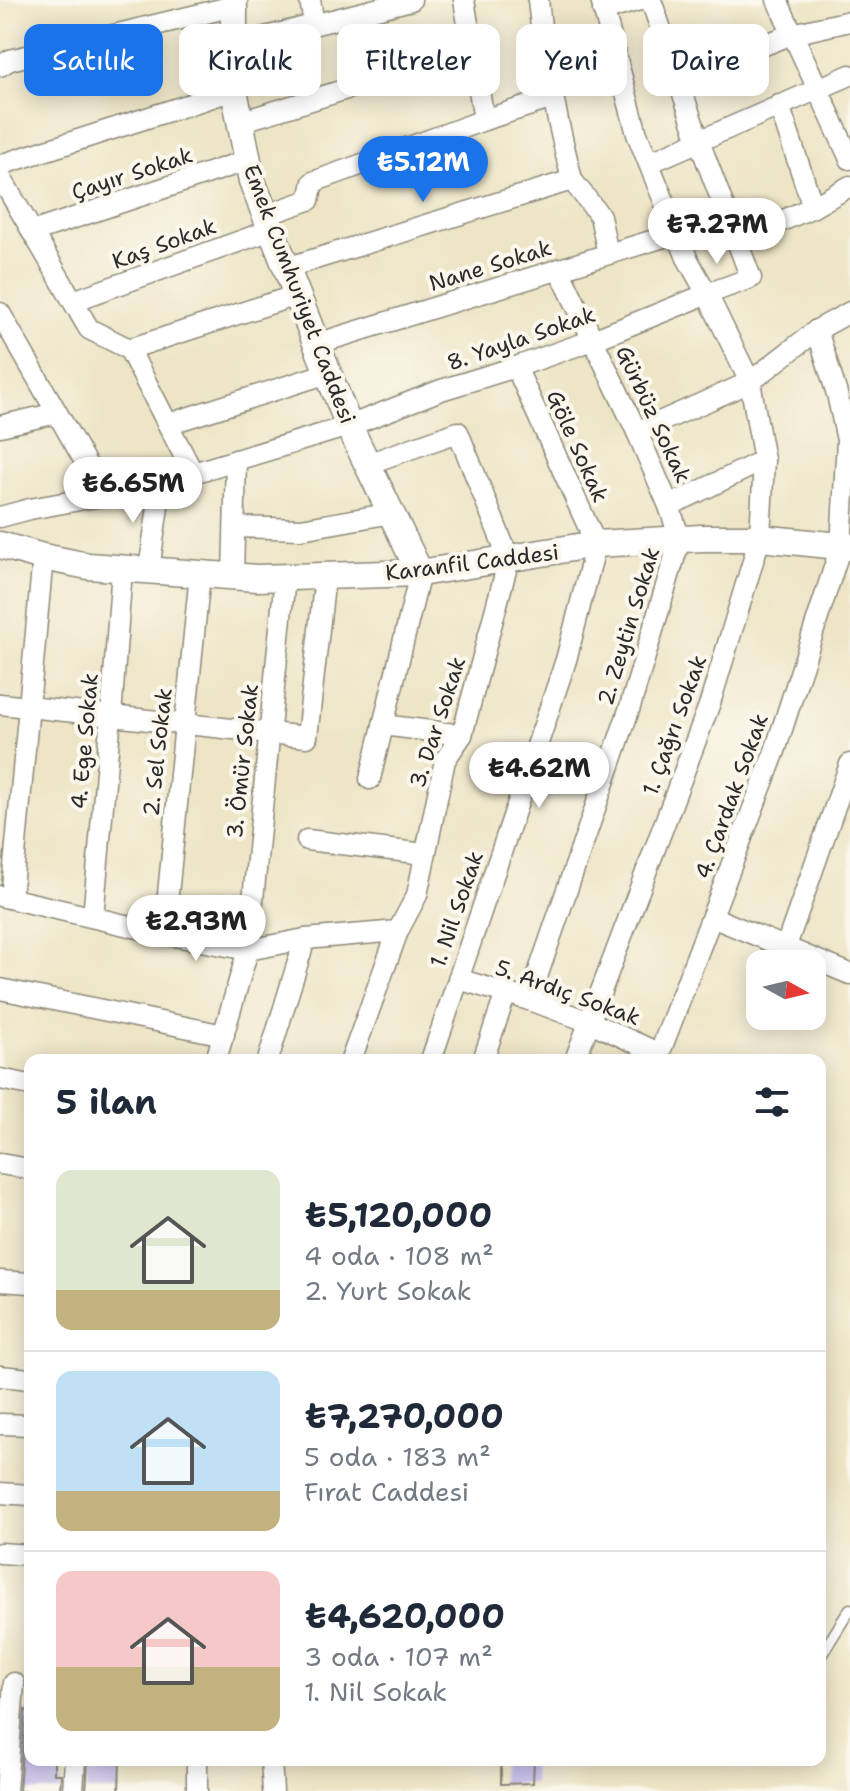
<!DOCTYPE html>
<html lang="tr">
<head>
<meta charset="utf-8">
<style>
	body { margin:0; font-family:"Shantell Sans",sans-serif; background:#f2f2f3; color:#1f2937; height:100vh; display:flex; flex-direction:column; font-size:30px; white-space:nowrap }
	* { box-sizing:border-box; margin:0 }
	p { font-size:26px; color:#747a83 }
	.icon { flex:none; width:44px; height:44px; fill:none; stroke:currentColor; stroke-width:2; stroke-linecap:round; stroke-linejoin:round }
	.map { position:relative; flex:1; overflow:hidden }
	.sheet { position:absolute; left:24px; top:1054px; width:802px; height:712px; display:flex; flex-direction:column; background:#fff; border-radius:16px; box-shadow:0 4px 20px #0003 }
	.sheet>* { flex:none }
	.hud { position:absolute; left:24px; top:24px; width:802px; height:72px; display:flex; gap:16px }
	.needle { width:52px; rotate:98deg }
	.controls { position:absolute; left:746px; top:950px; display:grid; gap:16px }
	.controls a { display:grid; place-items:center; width:80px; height:80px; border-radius:16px; background:#fff; box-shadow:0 4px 20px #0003; font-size:40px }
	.price { position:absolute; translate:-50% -68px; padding:0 18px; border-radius:28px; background:#fff; color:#222; font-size:26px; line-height:52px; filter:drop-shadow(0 2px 4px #0008) }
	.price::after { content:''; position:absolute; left:50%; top:48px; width:24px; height:18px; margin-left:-12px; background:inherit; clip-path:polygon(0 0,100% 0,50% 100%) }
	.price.current { background:#1a73e8; color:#fff }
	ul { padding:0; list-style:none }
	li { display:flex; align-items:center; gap:24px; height:200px; padding:0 32px }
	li+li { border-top:2px solid #e0e1e3 }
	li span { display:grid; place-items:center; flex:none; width:224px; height:160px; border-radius:16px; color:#555 }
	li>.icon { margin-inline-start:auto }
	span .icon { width:96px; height:96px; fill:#fffc; stroke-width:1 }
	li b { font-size:34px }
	h2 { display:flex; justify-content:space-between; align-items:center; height:96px; padding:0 32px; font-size:34px }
	.pill { padding:0 28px; border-radius:16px; background:#fff; box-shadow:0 4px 20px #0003; font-size:28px; line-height:72px }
	.pill.current { background:#1a73e8; color:#fff }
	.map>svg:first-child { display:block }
	.building { fill:#b7adec }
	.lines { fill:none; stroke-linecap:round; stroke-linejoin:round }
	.service-casing { stroke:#8c8878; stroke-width:13 }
	.minor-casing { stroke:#8c8878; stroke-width:23 }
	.tertiary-casing { stroke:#8c8878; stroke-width:29 }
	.service { stroke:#fff; stroke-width:10 }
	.minor { stroke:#fff; stroke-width:20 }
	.tertiary { stroke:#fff; stroke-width:26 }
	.labels { text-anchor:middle; stroke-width:8; stroke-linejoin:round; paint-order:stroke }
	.street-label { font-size:22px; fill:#2b2b2b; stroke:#fbf7ec }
</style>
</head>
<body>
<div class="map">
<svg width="850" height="1791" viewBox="0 0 850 1791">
	<rect width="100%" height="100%" fill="#fbf7ec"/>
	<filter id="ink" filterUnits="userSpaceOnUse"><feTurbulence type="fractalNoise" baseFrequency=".0125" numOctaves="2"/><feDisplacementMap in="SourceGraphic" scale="16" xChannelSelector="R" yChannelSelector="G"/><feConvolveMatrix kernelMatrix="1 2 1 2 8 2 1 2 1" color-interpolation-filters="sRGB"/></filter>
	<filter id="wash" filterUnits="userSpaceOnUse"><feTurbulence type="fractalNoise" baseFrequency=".006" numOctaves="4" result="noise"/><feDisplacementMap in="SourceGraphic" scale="32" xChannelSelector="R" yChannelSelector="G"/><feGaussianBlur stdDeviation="1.8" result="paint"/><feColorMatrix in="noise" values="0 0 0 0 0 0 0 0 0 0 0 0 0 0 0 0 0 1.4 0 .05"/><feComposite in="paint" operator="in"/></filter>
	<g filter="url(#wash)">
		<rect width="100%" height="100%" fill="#eee5c6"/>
		<g id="blocks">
			<!-- building -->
			<g class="building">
				<polygon points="25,1710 30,1712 30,1760 54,1760 54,1774 61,1774 60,1791 19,1791"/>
				<polygon points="88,1760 120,1760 119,1791 86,1791"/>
				<polygon points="501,1760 534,1760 533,1783 501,1784"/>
			</g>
		</g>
	</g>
	<g filter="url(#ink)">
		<use href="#blocks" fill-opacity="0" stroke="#8c8878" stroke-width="2"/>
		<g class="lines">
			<defs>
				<polyline id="service" points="820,1657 850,1609"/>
				<g id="minor">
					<polyline points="310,0 314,24"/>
					<polyline points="464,0 484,120"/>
					<polyline points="538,0 543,44 558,121 572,180 600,216 608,254"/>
					<polyline points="777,0 850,159"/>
					<polyline points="603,11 640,0"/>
					<polyline points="234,45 411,0"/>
					<polyline points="0,66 10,60 234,6"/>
					<polyline points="678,79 792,34 850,21"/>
					<polyline points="779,105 813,207"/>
					<polyline points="240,122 473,50"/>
					<polyline points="649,163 850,75"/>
					<polyline points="0,165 234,90"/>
					<polyline points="0,176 89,329 129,349"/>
					<polyline points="266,215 309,200 313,182 484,120 553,98"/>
					<polyline points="32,232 248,160"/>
					<polyline points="737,241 813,207 850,186"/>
					<polyline points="286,268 572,180"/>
					<polyline points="73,301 271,230"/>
					<polyline points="0,313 104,495"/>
					<polyline points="316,344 677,233"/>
					<polyline points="129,349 297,295"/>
					<polyline points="129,349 193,473"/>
					<polyline points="168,424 328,373"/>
					<polyline points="0,426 57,413"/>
					<polyline points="637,432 750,382 817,330 850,312"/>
					<polyline points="669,506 764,460"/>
					<polyline points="0,517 30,509 161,485 193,473 349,426 441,390 516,367 593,340 707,294 751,278 699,141 651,0"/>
					<polyline points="235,527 301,529 392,513"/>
					<polyline points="149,570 161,485"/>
					<polyline points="233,576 236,460"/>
					<polyline points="0,704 307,737 325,576"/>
					<polyline points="383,725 462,735"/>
					<polyline points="370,779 420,573"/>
					<polyline points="307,840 425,854"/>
					<polyline points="0,896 164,934 248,950 305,939 398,931"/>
					<polyline points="11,898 43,557"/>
					<polyline points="93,917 111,716 122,569"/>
					<polyline points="712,917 850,974"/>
					<polyline points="164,934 200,574"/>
					<polyline points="785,949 850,764"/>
					<polyline points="458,979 529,1000 590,1022 660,1054"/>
					<polyline points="0,989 224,1035"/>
					<polyline points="529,1000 630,707 680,539 669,506 637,432 559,269"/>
					<polyline points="216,1060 248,950 285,577"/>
					<polyline points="268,1060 305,939"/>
					<polyline points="351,1060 398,931 417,895 445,760 462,735 509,559 458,432 367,464"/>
					<polyline points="431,1060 566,660 596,544 516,367"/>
					<polyline points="483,1060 506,993"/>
					<polyline points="575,1060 710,703 760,538 764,460 750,382 707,294 687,258 637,134 601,0"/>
					<polyline points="657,1060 775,751 841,546 847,440 837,394 817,330"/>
					<polyline points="0,1079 30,1085"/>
					<polyline points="0,1164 30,1169"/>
					<polyline points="0,1281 30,1283"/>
					<polyline points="0,1376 30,1379"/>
					<polyline points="0,1424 30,1425"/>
					<polyline points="0,1493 30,1495"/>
					<polyline points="0,1553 30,1555"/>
					<polyline points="197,1760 197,1791"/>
					<polyline points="271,1760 273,1791"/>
					<polyline points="6,1791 14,1683"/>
					<polyline points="73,1791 75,1760"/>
				</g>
				<g id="tertiary">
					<polyline points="234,0 234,90 252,181 349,426 420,573"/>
					<polyline points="0,545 43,557 88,566 257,578 420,573 596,544 701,538 760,538 850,547"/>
				</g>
			</defs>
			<!-- service casing -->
			<use href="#service" class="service-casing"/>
			<!-- minor casing -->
			<use href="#minor" class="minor-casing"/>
			<!-- tertiary casing -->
			<use href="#tertiary" class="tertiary-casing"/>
			<!-- service -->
			<use href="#service" class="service"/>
			<!-- minor -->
			<use href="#minor" class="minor"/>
			<!-- tertiary -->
			<use href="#tertiary" class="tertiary"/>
		</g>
	</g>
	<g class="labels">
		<!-- street labels -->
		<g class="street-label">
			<text transform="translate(132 173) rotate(-18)" y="8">Çayır Sokak</text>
			<text transform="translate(164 243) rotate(-20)" y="8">Kaş Sokak</text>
			<text transform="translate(490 265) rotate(-17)" y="8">Nane Sokak</text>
			<text transform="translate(300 294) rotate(69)" y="8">Emek Cumhuriyet Caddesi</text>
			<text transform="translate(521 338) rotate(-19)" y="8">8. Yayla Sokak</text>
			<text transform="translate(654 414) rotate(65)" y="8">Gürbüz Sokak</text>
			<text transform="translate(578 446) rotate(66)" y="8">Göle Sokak</text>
			<text transform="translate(472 562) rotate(-7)" y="8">Karanfil Caddesi</text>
			<text transform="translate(628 626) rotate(-73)" y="8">2. Zeytin Sokak</text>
			<text transform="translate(437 722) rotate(-72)" y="8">3. Dar Sokak</text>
			<text transform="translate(674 725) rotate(-70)" y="8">1. Çağrı Sokak</text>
			<text transform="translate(84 741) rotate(-85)" y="8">4. Ege Sokak</text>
			<text transform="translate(157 752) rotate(-84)" y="8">2. Sel Sokak</text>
			<text transform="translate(242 761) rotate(-84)" y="8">3. Ömür Sokak</text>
			<text transform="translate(731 796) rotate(-70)" y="8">4. Çardak Sokak</text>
			<text transform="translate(456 909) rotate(-71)" y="8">1. Nil Sokak</text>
			<text transform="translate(568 992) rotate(20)" y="8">5. Ardıç Sokak</text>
		</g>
	</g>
</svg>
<div class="controls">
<a><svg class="needle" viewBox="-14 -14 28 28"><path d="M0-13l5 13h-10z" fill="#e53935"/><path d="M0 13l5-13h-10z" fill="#747a83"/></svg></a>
</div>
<b class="price current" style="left:423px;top:204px">₺5.12M</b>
<b class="price" style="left:717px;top:266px">₺7.27M</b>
<b class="price" style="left:133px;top:525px">₺6.65M</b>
<b class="price" style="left:539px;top:810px">₺4.62M</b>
<b class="price" style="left:196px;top:963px">₺2.93M</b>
<div class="hud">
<a class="pill current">Satılık</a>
<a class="pill">Kiralık</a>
<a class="pill">Filtreler</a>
<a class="pill">Yeni</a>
<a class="pill">Daire</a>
</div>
<section class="sheet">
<h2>5 ilan<svg class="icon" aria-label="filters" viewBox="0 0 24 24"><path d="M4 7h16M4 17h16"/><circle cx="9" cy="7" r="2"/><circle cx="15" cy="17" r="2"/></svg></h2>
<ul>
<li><span style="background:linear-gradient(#dfe7d0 75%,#c2b280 0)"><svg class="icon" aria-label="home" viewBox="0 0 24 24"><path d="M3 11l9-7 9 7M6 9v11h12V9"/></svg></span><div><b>₺5,120,000</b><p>4 oda · 108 m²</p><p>2. Yurt Sokak</p></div></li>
<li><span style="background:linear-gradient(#bfe0f5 75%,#c2b280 0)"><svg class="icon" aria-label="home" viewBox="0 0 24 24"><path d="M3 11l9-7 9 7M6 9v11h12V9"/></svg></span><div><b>₺7,270,000</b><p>5 oda · 183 m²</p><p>Fırat Caddesi</p></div></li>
<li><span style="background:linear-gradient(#f6c9c9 60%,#c2b280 0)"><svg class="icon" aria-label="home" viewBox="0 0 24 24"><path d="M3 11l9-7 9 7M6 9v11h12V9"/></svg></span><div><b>₺4,620,000</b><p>3 oda · 107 m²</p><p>1. Nil Sokak</p></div></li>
</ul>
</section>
</div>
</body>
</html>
